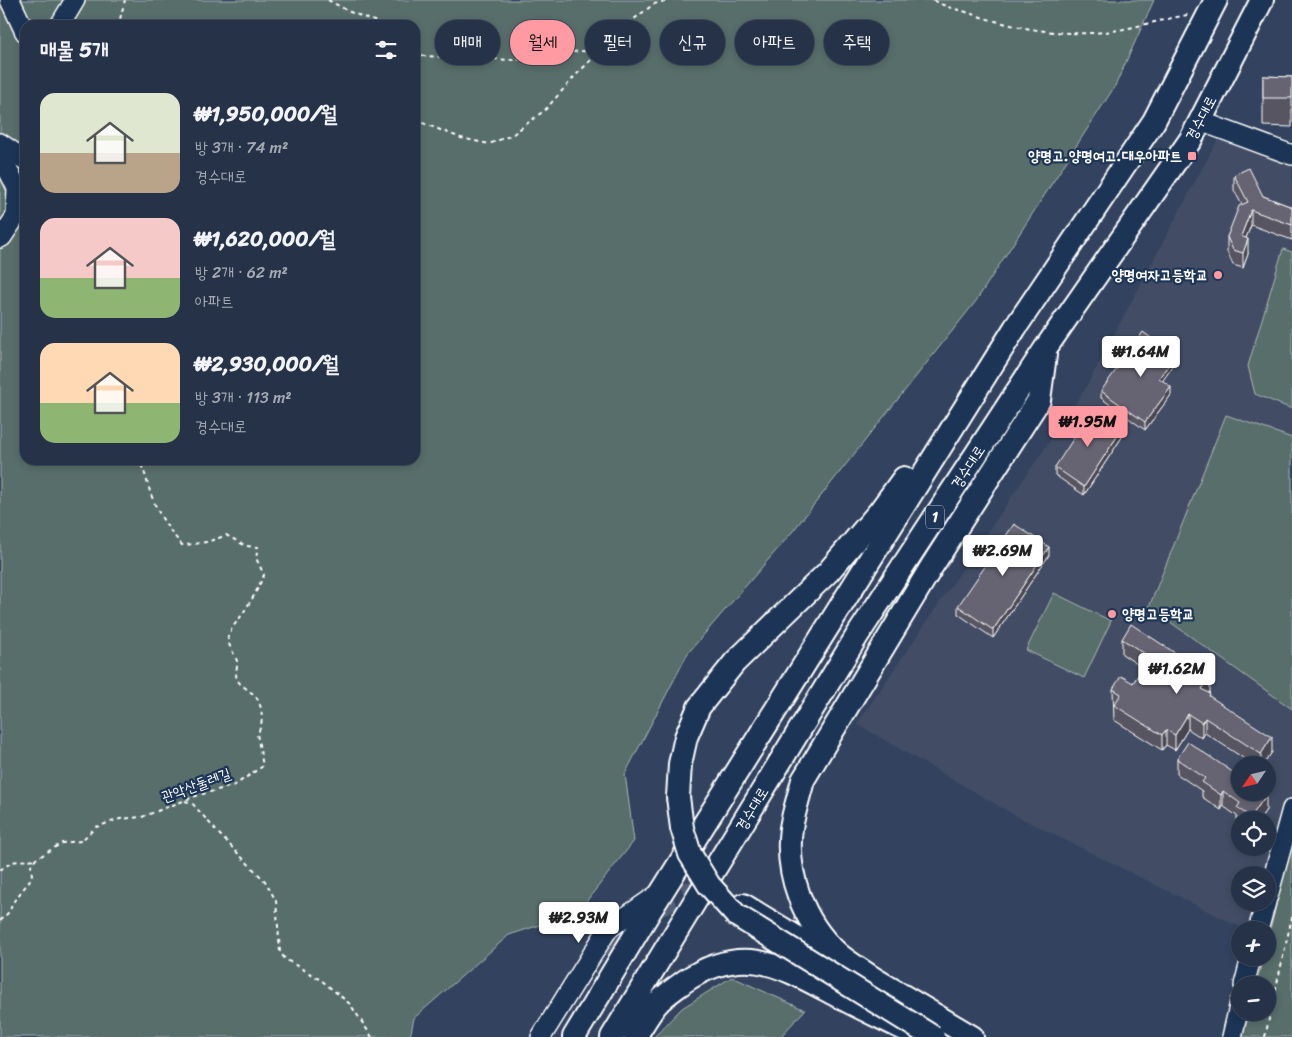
<!DOCTYPE html>
<html lang="ko">
<head>
<meta charset="utf-8">
<style>
	body { margin:0; font-family:Sriracha,"Poor Story",sans-serif; background:#323e52; color:#f1f3f6; height:100vh; display:flex; flex-direction:column; font-size:19px; white-space:nowrap }
	* { box-sizing:border-box; margin:0 }
	p { font-size:16px; color:#a4aab4 }
	.icon { flex:none; width:28px; height:28px; fill:none; stroke:currentColor; stroke-width:2; stroke-linecap:round; stroke-linejoin:round }
	.map { position:relative; flex:1; overflow:hidden }
	.drawer { position:absolute; left:20px; top:20px; width:400px; height:445px; display:flex; flex-direction:column; background:#263247; border-radius:15px; box-shadow:0 2px 8px #0003,0 0 0 1px #424d60 }
	.drawer>* { flex:none }
	.banner { position:absolute; left:435px; top:20px; width:475px; height:45px; display:flex; gap:10px }
	.needle { width:32px; rotate:235deg }
	.tools { position:absolute; left:1231px; top:756px; display:grid; gap:10px }
	.tools a { display:grid; place-items:center; width:45px; height:45px; border-radius:50%; background:#263247; box-shadow:0 2px 8px #0003,0 0 0 1px #424d60; font-size:25px }
	.price { position:absolute; translate:-50% -42px; padding:0 11px; border-radius:5px; background:#fff; color:#222; font-size:16px; line-height:32px; filter:drop-shadow(0 1px 2px #0008) }
	.price::after { content:''; position:absolute; left:50%; top:30px; width:15px; height:11px; margin-left:-8px; background:inherit; clip-path:polygon(0 0,100% 0,50% 100%) }
	.price.active { background:#ff9aa2; color:#111 }
	ul { padding:0; list-style:none }
	li { display:flex; align-items:center; gap:15px; height:125px; padding:0 20px }
	li span { display:grid; place-items:center; flex:none; width:140px; height:100px; border-radius:15px; color:#555 }
	li>.icon { margin-inline-start:auto }
	span .icon { width:60px; height:60px; fill:#fffc; stroke-width:1 }
	li b { font-size:21px }
	h2 { display:flex; justify-content:space-between; align-items:center; height:60px; padding:0 20px; font-size:21px }
	.tag { padding:0 18px; border-radius:22px; background:#263247; box-shadow:0 2px 8px #0003,0 0 0 1px #424d60; font-size:18px; line-height:45px }
	.tag.active { background:#ff9aa2; color:#111 }
	.map>svg:first-child { display:block }
	.built { fill:#424d65; fill-rule:evenodd }
	.green { fill:#586e6a; stroke:#acb6b4; fill-rule:evenodd }
	.lines { fill:none; stroke-linecap:round; stroke-linejoin:round }
	.major-tunnel { stroke:#525f77; stroke-width:22; stroke-dasharray:22 11; stroke-linecap:butt }
	.minor-casing { stroke:#fff; stroke-width:22 }
	.major-casing { stroke:#fff; stroke-width:26 }
	.path { stroke:#fff; stroke-width:2; stroke-dasharray:4 4; stroke-linecap:butt }
	.minor { stroke:#1d3557; stroke-width:19 }
	.major { stroke:#1d3557; stroke-width:22 }
	.major-bridge-casing { stroke:#fff; stroke-width:26; stroke-linecap:butt }
	.major-bridge { stroke:#1d3557; stroke-width:22 }
	.wall { fill:#585562; stroke:#fff }
	.shaded-wall { fill:#474550; stroke:#fff }
	.building { fill:#666372; stroke:#fff }
	.poi-dot { fill:#ff9aa2; stroke:#1d3557; stroke-width:2 }
	.labels { text-anchor:middle; stroke-width:4.5; stroke-linejoin:round; paint-order:stroke }
	.shield { fill:#1d3557; stroke:#bbc2cd; stroke-width:1 }
	.shield-label { font-size:14px; font-weight:bold; fill:#fff }
	.street-label { font-size:15px; fill:#fff; stroke:#1d3557 }
	.poi-label { font-size:15px; font-weight:bold; fill:#fff; stroke:#1d3557; text-anchor:end }
</style>
</head>
<body>
<div class="map">
<svg width="1292" height="1037" viewBox="0 0 1292 1037">
	<rect width="100%" height="100%" fill="#33435f"/>
	<filter id="ink" filterUnits="userSpaceOnUse"><feTurbulence type="fractalNoise" baseFrequency=".02" numOctaves="2"/><feDisplacementMap in="SourceGraphic" scale="10" xChannelSelector="R" yChannelSelector="G"/><feConvolveMatrix kernelMatrix="1 2 1 2 8 2 1 2 1" color-interpolation-filters="sRGB"/></filter>
	<g filter="url(#ink)">
		<!-- built -->
		<path class="built" d="M1221 133 1292 160V809L1268 875H1240V902L1266 903 1258 930H1246L1011 813 857 724 1084 391ZM1240 765H1268V792H1240ZM1240 820H1268V848H1240Z"/>
		<!-- green -->
		<g class="green">
			<path d="M0 0H1154L1115 86 976 301 793 531 688 653 625 774 634 841 577 913 509 935 414 1018 410 1037H0ZM25 25H415V460H25Z"/>
			<polygon points="1283,249 1292,252 1292,409 1255,394 1248,366"/>
			<polygon points="1226,415 1292,438 1292,709 1149,607"/>
			<polygon points="1054,593 1111,621 1084,678 1026,650"/>
			<polygon points="1292,840 1292,1037 1243,1037 1249,1013 1268,1012 1268,985 1256,985 1263,958 1268,958 1268,939"/>
			<polygon points="732,977 805,1010 780,1037 654,1037 682,1008"/>
		</g>
		<g class="lines">
			<!-- major-tunnel -->
			<path class="major-tunnel" d="M608 955C616 945 623 933 632 925 653 906 689 884 717 893"/>
			<defs>
				<g id="minor">
					<polyline points="10,0 25,32"/>
					<polyline points="60,25 75,0"/>
					<polyline points="1200,121 1292,155"/>
					<polyline points="0,143 25,160"/>
					<polyline points="0,154 17,188 16,216 2,237 0,238"/>
					<polyline points="1268,896 1292,809"/>
					<polyline points="1258,930 1266,902"/>
					<polyline points="1244,985 1251,958"/>
					<polyline points="541,1037 608,929 660,893"/>
					<polyline points="1232,1037 1240,1002"/>
				</g>
				<g id="major">
					<polyline points="678,797 680,764 686,737 699,707 735,662 828,572 880,511 904,478"/>
					<polyline points="743,905 831,958 871,977 972,1037"/>
					<path d="M871 977C860 969 847 962 837 953 803 922 785 873 791 828 794 811 799 796 803 780L932 566 1039 400 1045 355"/>
					<polyline points="574,1037 651,909 1015,328 1154,121 1216,0"/>
					<polyline points="612,1037 857,636 1045,349 1191,139 1262,0"/>
					<path d="M635 1037C642 1026 648 1015 656 1005 663 996 676 988 685 981 744 942 781 966 836 995 860 1008 884 1019 908 1031"/>
				</g>
			</defs>
			<!-- minor casing -->
			<use href="#minor" class="minor-casing"/>
			<!-- major casing -->
			<use href="#major" class="major-casing"/>
			<!-- path -->
			<g class="path">
				<polyline points="328,0 350,12 377,22 380,25"/>
				<path d="M934 0C946 8 953 8 966 12 1012 28 1064 38 1113 31 1138 27 1163 19 1188 15"/>
				<polyline points="125,25 120,19 125,0"/>
				<polyline points="415,51 424,56 514,60 580,51 598,52"/>
				<polyline points="415,120 461,138 489,144 512,135 545,110 576,75 626,25 654,4 669,0"/>
				<polyline points="185,801 192,803 220,835 265,881 276,901 280,952 285,959 321,980 350,1004 372,1037"/>
				<polyline points="0,870 12,862 35,859"/>
				<path d="M0 921 9 912 14 901 28 883 32 876 31 865 36 859 62 843 81 841 96 827 120 819 142 817 196 796 235 785 263 766 257 734C264 725 263 706 256 697 244 684 231 685 238 663L228 642V637L232 628 242 615 255 594 264 575 256 558 258 547 246 546 226 535C211 542 198 544 182 545 169 530 159 516 152 497 147 485 146 471 138 460"/>
				<polyline points="1265,1037 1292,917"/>
			</g>
			<!-- minor -->
			<use href="#minor" class="minor"/>
			<!-- major -->
			<use href="#major" class="major"/>
			<defs>
				<polyline id="major-bridge" points="678,797 682,828 690,854 709,885 736,915 933,1037"/>
			</defs>
			<!-- major-bridge casing -->
			<use href="#major-bridge" class="major-bridge-casing"/>
			<!-- major-bridge -->
			<use href="#major-bridge" class="major-bridge"/>
		</g>
		<!-- wall -->
		<g class="wall">
			<polygon points="1263,76 1292,77 1292,127 1263,126"/>
			<polygon points="1234,175 1263,196 1292,207 1292,240 1251,225 1246,238 1248,254 1243,268 1233,265 1227,252 1227,237 1242,205 1234,190"/>
			<polygon points="1175,363 1162,381 1171,395 1145,430 1101,398 1101,391"/>
			<polygon points="1122,437 1084,495 1055,475 1055,467"/>
			<polygon points="1049,555 993,638 958,614 958,606"/>
			<polygon points="1122,639 1210,691 1209,693 1210,697 1272,752 1263,765 1254,765 1205,733 1202,738 1188,729 1175,750 1166,745 1162,750 1114,720 1113,689 1133,683 1143,668 1122,654"/>
			<polygon points="1177,759 1266,810 1259,820 1240,820 1240,825 1237,823 1237,816 1223,806 1221,810 1202,797 1202,791 1177,774"/>
		</g>
		<!-- shaded-wall -->
		<g class="shaded-wall">
			<polygon points="1251,210 1251,225 1241,251 1241,236"/>
			<polygon points="1248,239 1248,254 1243,268 1243,253"/>
			<polygon points="1175,356 1175,363 1159,386 1159,378"/>
			<polygon points="1171,387 1171,395 1145,430 1145,422"/>
			<polygon points="1122,429 1122,437 1084,495 1084,487"/>
			<polygon points="1049,547 1049,555 993,638 993,630"/>
			<polygon points="1210,676 1210,691 1202,704 1202,689"/>
			<polygon points="1188,714 1188,729 1175,750 1175,735"/>
			<polygon points="1205,718 1205,733 1202,738 1202,723"/>
			<polygon points="1166,730 1166,745 1162,750 1162,735"/>
			<polygon points="1272,737 1272,752 1263,765 1261,765 1261,754"/>
			<polygon points="1223,791 1223,806 1221,810 1221,795"/>
			<polygon points="1266,795 1266,810 1259,820 1251,820 1251,817"/>
		</g>
		<!-- building -->
		<g class="building">
			<polygon points="1263,76 1292,77 1292,98 1263,98"/>
			<polygon points="1249,168 1263,196 1292,207 1292,225 1251,210 1241,236 1248,239 1243,253 1233,250 1227,237 1239,206 1248,202 1234,175"/>
			<polygon points="1143,332 1175,356 1159,378 1171,387 1145,422 1101,391"/>
			<polygon points="1092,410 1122,429 1084,487 1055,467"/>
			<polygon points="1014,524 1049,547 993,630 958,606"/>
			<polygon points="1131,624 1210,676 1202,689 1210,694 1209,696 1272,737 1261,754 1205,718 1202,723 1188,714 1175,735 1166,730 1162,735 1114,705 1121,694 1113,689 1121,676 1133,683 1150,657 1122,639"/>
			<polygon points="1188,742 1240,777 1240,792 1262,792 1266,795 1251,817 1237,808 1240,803 1223,791 1221,795 1202,782 1205,778 1177,759"/>
		</g>
	</g>
	<!-- markers -->
	<g class="poi-dot">
		<rect x="1187" y="151" width="10" height="10" rx="2.5"/>
		<circle cx="1218" cy="275" r="5"/>
		<circle cx="1112" cy="614" r="5"/>
	</g>
	<g class="labels">
		<!-- shield labels -->
		<rect class="shield" x="926" y="505.5" width="18" height="23" rx="4"/>
		<g class="shield-label">
			<text x="935" y="522">1</text>
		</g>
		<!-- street labels -->
		<g class="street-label">
			<text transform="translate(1201 118) rotate(-62)" y="5">경수대로</text>
			<text transform="translate(968 467) rotate(-57)" y="5">경수대로</text>
			<text transform="translate(196 785) rotate(-20)" y="5">관악산둘레길</text>
			<text transform="translate(752 809) rotate(-59)" y="5">경수대로</text>
		</g>
		<!-- poi labels -->
		<g class="poi-label">
			<text x="1182" y="161">양명고.양명여고.대우아파트</text>
			<text x="1208" y="280">양명여자고등학교</text>
			<text x="1122" y="619" text-anchor="start">양명고등학교</text>
		</g>
	</g>
</svg>
<div class="tools">
<a><svg class="needle" viewBox="-14 -14 28 28"><path d="M0-13l5 13h-10z" fill="#e53935"/><path d="M0 13l5-13h-10z" fill="#a4aab4"/></svg></a>
<a><svg class="icon" aria-label="locate" viewBox="0 0 24 24"><circle cx="12" cy="12" r="6"/><path d="M12 2v4M12 18v4M2 12h4M18 12h4"/></svg></a>
<a><svg class="icon" aria-label="layers" viewBox="0 0 24 24"><path d="M12 4l9 5-9 5-9-5zM3 14l9 5 9-5"/></svg></a>
<a>+</a>
<a>−</a>
</div>
<b class="price" style="left:1141px;top:378px">₩1.64M</b>
<b class="price active" style="left:1088px;top:448px">₩1.95M</b>
<b class="price" style="left:1003px;top:577px">₩2.69M</b>
<b class="price" style="left:1177px;top:695px">₩1.62M</b>
<b class="price" style="left:579px;top:944px">₩2.93M</b>
<div class="banner">
<a class="tag">매매</a>
<a class="tag active">월세</a>
<a class="tag">필터</a>
<a class="tag">신규</a>
<a class="tag">아파트</a>
<a class="tag">주택</a>
</div>
<section class="drawer">
<h2>매물 5개<svg class="icon" aria-label="filters" viewBox="0 0 24 24"><path d="M4 7h16M4 17h16"/><circle cx="9" cy="7" r="2"/><circle cx="15" cy="17" r="2"/></svg></h2>
<ul>
<li><span style="background:linear-gradient(#dfe7d0 60%,#b9a48a 0)"><svg class="icon" aria-label="home" viewBox="0 0 24 24"><path d="M3 11l9-7 9 7M6 9v11h12V9"/></svg></span><div><b>₩1,950,000/월</b><p>방 3개 · 74 m²</p><p>경수대로</p></div></li>
<li><span style="background:linear-gradient(#f6c9c9 60%,#8fb573 0)"><svg class="icon" aria-label="home" viewBox="0 0 24 24"><path d="M3 11l9-7 9 7M6 9v11h12V9"/></svg></span><div><b>₩1,620,000/월</b><p>방 2개 · 62 m²</p><p>아파트</p></div></li>
<li><span style="background:linear-gradient(#ffd9b3 60%,#8fb573 0)"><svg class="icon" aria-label="home" viewBox="0 0 24 24"><path d="M3 11l9-7 9 7M6 9v11h12V9"/></svg></span><div><b>₩2,930,000/월</b><p>방 3개 · 113 m²</p><p>경수대로</p></div></li>
</ul>
</section>
</div>
</body>
</html>
